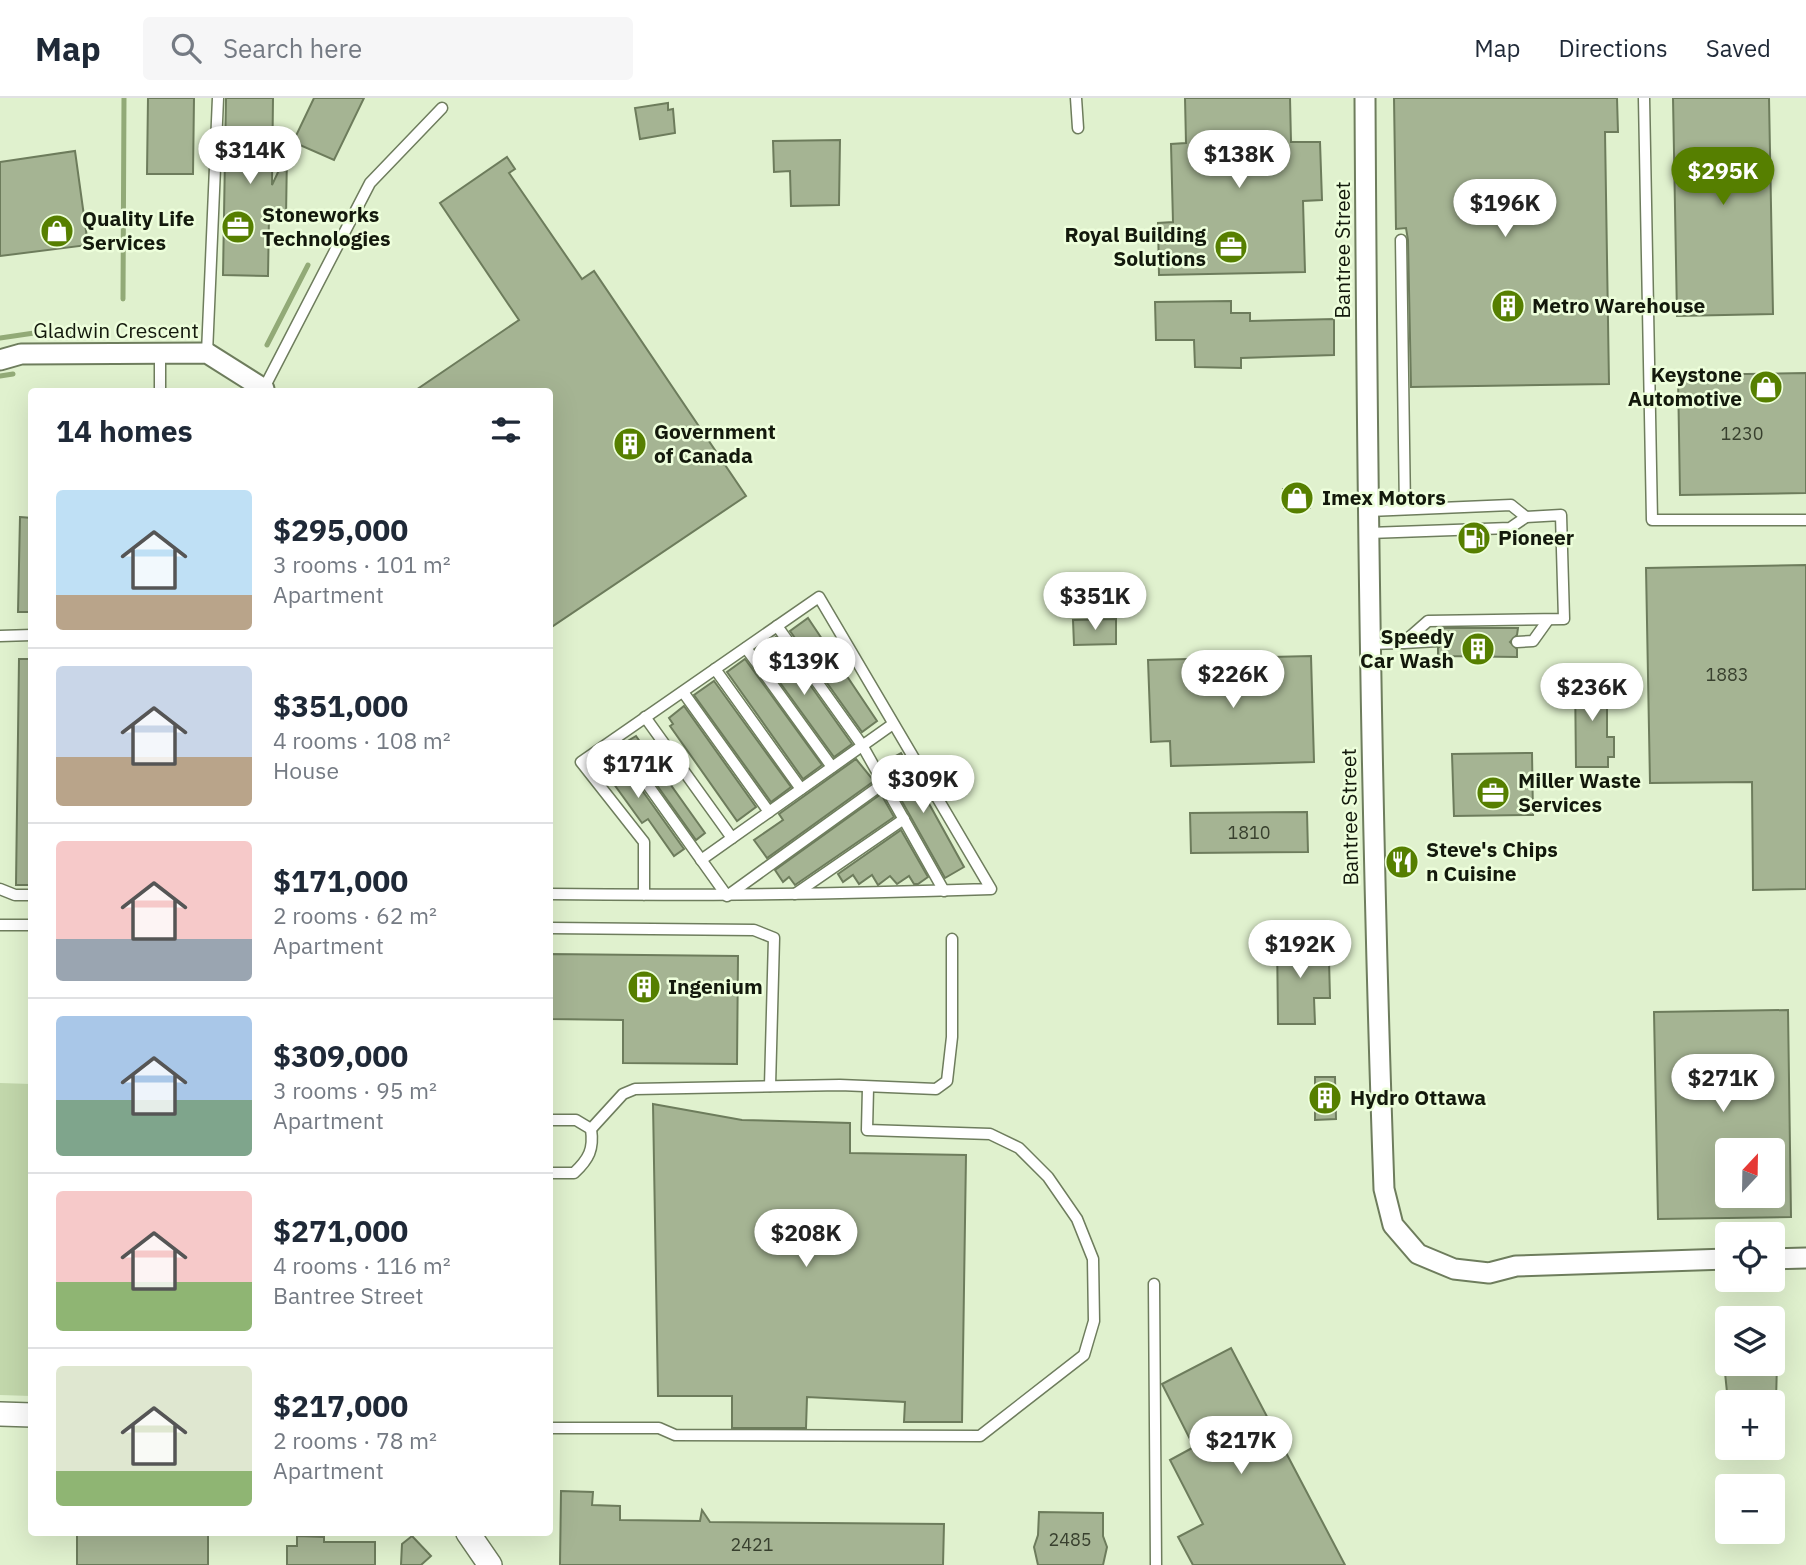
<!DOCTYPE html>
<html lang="en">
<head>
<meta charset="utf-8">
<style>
	body { margin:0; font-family:"IBM Plex Sans",sans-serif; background:#f6f6f7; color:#1f2937; height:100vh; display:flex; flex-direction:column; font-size:26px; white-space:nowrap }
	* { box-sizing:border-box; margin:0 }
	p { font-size:23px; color:#747a83 }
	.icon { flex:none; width:38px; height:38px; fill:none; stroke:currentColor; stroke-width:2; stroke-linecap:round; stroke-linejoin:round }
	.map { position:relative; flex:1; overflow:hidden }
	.panel { position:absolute; left:28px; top:290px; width:525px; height:1148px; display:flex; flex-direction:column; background:#fff; border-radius:7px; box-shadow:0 7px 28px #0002 }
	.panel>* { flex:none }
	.needle { width:46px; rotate:22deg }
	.controls { position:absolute; left:1715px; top:1040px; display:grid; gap:14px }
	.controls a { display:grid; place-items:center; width:70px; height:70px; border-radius:7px; background:#fff; box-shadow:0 7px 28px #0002; font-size:35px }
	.price { position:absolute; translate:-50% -60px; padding:0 16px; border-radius:24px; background:#fff; color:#222; font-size:23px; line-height:46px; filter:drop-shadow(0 2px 4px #0008) }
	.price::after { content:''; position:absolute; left:50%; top:42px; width:21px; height:16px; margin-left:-10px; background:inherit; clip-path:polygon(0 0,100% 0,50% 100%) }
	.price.current { background:#567f00; color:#fff }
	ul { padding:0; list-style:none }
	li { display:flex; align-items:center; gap:21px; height:175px; padding:0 28px }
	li+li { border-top:2px solid #e0e1e3 }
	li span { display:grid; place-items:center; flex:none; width:196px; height:140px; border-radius:7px; color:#555 }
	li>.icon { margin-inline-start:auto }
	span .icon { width:84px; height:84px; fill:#fffc; stroke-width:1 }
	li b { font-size:30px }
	h2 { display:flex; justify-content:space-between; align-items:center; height:84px; padding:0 28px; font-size:30px }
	header { display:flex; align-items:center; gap:42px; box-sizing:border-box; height:98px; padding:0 35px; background:#fff; border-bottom:2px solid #e0e1e3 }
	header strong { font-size:33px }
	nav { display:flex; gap:38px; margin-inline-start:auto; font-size:24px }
	.search { width:490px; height:63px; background:#f6f6f7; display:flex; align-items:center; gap:18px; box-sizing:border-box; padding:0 24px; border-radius:7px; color:#747a83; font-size:26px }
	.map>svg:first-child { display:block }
	.green { fill:#c2d7ab }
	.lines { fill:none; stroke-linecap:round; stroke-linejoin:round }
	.stream { stroke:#92aa77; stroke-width:5 }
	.building { fill:#a5b493; stroke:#6d7c5c; stroke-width:2; fill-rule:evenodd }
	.service-casing { stroke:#6e7d5d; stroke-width:13 }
	.minor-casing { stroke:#6e7d5d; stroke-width:23 }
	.tertiary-casing { stroke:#6e7d5d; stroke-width:26 }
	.service { stroke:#fff; stroke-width:10 }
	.minor { stroke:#fff; stroke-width:19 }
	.tertiary { stroke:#fff; stroke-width:23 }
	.labels { text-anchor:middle; stroke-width:5; stroke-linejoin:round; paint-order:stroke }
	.number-label { font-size:18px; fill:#38402e }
	.poi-label { font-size:21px; font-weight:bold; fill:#13190c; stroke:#edfedb; text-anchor:start }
	.street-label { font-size:21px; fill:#13190c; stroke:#edfedb }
</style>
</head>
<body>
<header>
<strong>Map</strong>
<div class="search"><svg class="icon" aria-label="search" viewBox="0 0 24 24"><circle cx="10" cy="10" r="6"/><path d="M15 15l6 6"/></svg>Search here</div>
<nav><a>Map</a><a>Directions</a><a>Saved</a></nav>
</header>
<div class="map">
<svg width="1806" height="1467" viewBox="0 0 1806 1467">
	<rect width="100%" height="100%" fill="#e0f1ce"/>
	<!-- green -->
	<polygon class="green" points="0,985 31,986 31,1298 0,1297"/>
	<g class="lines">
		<!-- stream -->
		<g class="stream">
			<polyline points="123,201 124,0"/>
			<polyline points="0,240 41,234 73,234"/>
			<polyline points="267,247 308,167"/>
			<polyline points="0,278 13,276"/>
		</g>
	</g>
	<!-- building -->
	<g class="building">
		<polygon points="148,0 194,0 193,76 147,76"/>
		<polygon points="226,0 273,0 272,87 287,55 286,119 269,118 268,178 223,177"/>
		<polygon points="314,0 364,0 334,62 293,44"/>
		<polygon points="1185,0 1290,0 1291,44 1320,44 1322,102 1303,103 1305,174 1159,177 1158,125 1173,124 1171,46 1186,45"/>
		<polygon points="1394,0 1617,0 1618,34 1605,34 1609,286 1411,289 1408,142 1406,130 1396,131"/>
		<polygon points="1673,0 1769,0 1773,216 1677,218"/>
		<polygon points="668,5 668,12 673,11 675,35 640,41 635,10"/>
		<polygon points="840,42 839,107 791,108 790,73 774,74 773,43"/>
		<polygon points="75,53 88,147 0,158 0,64"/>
		<polygon points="507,59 515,71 509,75 582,181 594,173 746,398 550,530 550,294 413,294 519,222 440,105"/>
		<polygon points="1231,203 1231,215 1250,215 1250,223 1334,221 1334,257 1241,260 1241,270 1195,269 1194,242 1156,242 1155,204"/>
		<polygon points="1806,275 1806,395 1680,397 1678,277"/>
		<polygon points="1283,391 1310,391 1310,410 1284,410"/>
		<polygon points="20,419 32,420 32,514 18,514"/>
		<polygon points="1806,467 1806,791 1753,792 1752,684 1650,685 1646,470"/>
		<polygon points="808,520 877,623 862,634 790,533"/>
		<polygon points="1116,521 1116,546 1074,547 1073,522"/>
		<polygon points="1438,530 1518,530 1517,537 1510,544 1517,551 1517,559 1438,558 1438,550 1445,543 1438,536"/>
		<polygon points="776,539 852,646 834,659 757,553"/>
		<polygon points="1311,558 1314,664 1171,668 1170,643 1151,644 1148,562"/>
		<polygon points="19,561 32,561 32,787 16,787"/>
		<polygon points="745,561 822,667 803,681 727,574"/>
		<polygon points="1575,578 1607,578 1607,639 1614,639 1614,659 1608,659 1608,669 1576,669"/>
		<polygon points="714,583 791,689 771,704 694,597"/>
		<polygon points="684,608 756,709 737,723 670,628 673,626 669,620"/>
		<polygon points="636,638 705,735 696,742 626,644"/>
		<polygon points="614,653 684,751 674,758 648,721 642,725 598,664"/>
		<polygon points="901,655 964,769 945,780 881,666"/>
		<polygon points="1532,655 1533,717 1454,718 1452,656"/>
		<polygon points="856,661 874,683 767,760 754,742 783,722 779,716"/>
		<polygon points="881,696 894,719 795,787 789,779 783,784 775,772"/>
		<polygon points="1307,714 1308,754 1191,755 1190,715"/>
		<polygon points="901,732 928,779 918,786 914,786 909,778 897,786 890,778 878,787 872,777 859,786 853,777 843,784 838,776"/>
		<polygon points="1313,837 1314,862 1329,862 1330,900 1314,900 1315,926 1278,926 1277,838"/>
		<polygon points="550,856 738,858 737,966 623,965 623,922 550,921"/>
		<path d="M1788 912 1791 1119 1658 1121 1654 914ZM1727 1052H1773V1097H1727Z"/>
		<polygon points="1315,979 1335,979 1336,1021 1315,1022"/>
		<polygon points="653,1006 742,1022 850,1025 850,1055 966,1057 962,1324 904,1324 905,1304 807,1299 806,1330 732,1330 732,1298 658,1298"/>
		<polygon points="1231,1250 1345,1467 1193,1467 1178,1439 1203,1426 1170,1362 1194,1349 1162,1286"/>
		<polygon points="1724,1265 1777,1265 1776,1304 1728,1304"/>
		<polygon points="561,1393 593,1394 592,1407 620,1408 620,1422 700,1423 702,1412 710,1424 944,1426 943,1467 560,1467"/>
		<polygon points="1039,1414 1103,1415 1103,1438 1107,1449 1103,1467 1038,1467 1034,1449 1038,1437"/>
		<rect x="77" y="1435" width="131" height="32"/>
		<polygon points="297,1438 324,1439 324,1444 375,1444 375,1467 287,1467 287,1448 297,1448"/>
		<polygon points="412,1438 431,1458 421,1467 401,1467 402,1446"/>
	</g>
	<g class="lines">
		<defs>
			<g id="service">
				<polyline points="1076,0 1078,30"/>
				<polyline points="1644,0 1652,422 1806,422"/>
				<polyline points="1401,142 1405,411"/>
				<polyline points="207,255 218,0"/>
				<polyline points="160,294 160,255"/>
				<polyline points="262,294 370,85 442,10"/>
				<polyline points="1369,435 1510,430 1526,419 1511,407 1369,413"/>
				<polyline points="777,528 862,647 944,793"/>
				<polyline points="0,538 32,537"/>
				<polyline points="1517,544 1533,543 1548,522"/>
				<polyline points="1404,545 1438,543"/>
				<polyline points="1369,546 1403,545 1428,523 1564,521 1561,417 1526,419"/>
				<polyline points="746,550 832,669"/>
				<polyline points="715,571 801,691"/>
				<polyline points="683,594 769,714"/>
				<polyline points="645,619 732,740"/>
				<polyline points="615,641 727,798 884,685"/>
				<polyline points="701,762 893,626"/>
				<polyline points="0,791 15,797 32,797"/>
				<path d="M550 796C697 798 844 796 991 791L819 499 581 664 644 744V797"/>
				<polyline points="795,796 904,721"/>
				<polyline points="0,827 32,827"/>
				<polyline points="550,830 754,832 774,840 770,988"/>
				<path d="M550 1022H576L591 1031C594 1051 589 1061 574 1075H550"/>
				<polyline points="591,1031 623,996 635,991 840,987 936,991 947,983 952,939 952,841"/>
				<polyline points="1154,1186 1156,1467"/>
				<polyline points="550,1330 659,1330 675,1337 980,1338 1084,1257 1094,1223 1093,1161 1077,1121 1048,1079 1019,1050 990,1036 867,1032 868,990"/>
			</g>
			<g id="minor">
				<path d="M1365 0C1367 364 1371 727 1384 1091L1393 1127 1418 1156 1454 1171 1489 1175 1516 1168 1727 1161"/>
				<polyline points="0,262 21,256 207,255 264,291"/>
				<polyline points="1773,1161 1806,1160"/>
			</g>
			<g id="tertiary">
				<polyline points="0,1316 32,1317"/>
				<polyline points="468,1435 490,1467"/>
			</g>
		</defs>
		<!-- service casing -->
		<use href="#service" class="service-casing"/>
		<!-- minor casing -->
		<use href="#minor" class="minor-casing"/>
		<!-- tertiary casing -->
		<use href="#tertiary" class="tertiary-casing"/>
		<!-- service -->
		<use href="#service" class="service"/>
		<!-- minor -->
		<use href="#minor" class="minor"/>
		<!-- tertiary -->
		<use href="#tertiary" class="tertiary"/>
	</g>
	<!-- icons -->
	<defs>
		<symbol id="office-disc" viewBox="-11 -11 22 22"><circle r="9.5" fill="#567f00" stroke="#edfedb"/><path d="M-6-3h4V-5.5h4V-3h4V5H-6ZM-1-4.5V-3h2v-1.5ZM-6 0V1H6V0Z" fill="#fff"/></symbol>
		<symbol id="shop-disc" viewBox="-11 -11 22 22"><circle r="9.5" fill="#567f00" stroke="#edfedb"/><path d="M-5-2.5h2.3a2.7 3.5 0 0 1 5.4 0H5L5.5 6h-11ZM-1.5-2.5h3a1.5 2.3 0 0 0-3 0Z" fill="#fff"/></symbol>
		<symbol id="building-disc" viewBox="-11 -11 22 22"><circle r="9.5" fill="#567f00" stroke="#edfedb"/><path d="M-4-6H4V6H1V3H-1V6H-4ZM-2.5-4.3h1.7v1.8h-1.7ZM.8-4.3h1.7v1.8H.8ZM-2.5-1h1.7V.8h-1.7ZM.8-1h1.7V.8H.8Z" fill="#fff"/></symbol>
		<symbol id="fuel-disc" viewBox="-11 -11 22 22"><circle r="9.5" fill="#567f00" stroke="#edfedb"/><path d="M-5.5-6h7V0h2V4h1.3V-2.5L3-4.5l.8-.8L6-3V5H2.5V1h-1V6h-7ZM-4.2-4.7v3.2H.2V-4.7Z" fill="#fff"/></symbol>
		<symbol id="restaurant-disc" viewBox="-11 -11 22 22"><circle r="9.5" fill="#567f00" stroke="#edfedb"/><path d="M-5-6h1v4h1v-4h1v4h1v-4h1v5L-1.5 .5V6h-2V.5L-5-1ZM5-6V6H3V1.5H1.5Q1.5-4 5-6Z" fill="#fff"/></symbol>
	</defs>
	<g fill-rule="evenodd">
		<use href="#office-disc" x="219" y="110" width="38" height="38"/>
		<use href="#shop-disc" x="38" y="114" width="38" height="38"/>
		<use href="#office-disc" x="1212" y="130" width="38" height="38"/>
		<use href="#building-disc" x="1489" y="189" width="38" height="38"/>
		<use href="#shop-disc" x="1747" y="270" width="38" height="38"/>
		<use href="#building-disc" x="611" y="327" width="38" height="38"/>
		<use href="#shop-disc" x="1278" y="381" width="38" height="38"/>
		<use href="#fuel-disc" x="1455" y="421" width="38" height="38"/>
		<use href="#building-disc" x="1459" y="532" width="38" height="38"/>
		<use href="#office-disc" x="1474" y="676" width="38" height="38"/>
		<use href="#restaurant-disc" x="1383" y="745" width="38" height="38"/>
		<use href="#building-disc" x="625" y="870" width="38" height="38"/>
		<use href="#building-disc" x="1306" y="981" width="38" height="38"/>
	</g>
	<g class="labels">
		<!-- number labels -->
		<g class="number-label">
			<text x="1742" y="342">1230</text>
			<text x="1727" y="583">1883</text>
			<text x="1249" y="741">1810</text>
			<text x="1070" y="1448">2485</text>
			<text x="752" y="1453">2421</text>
		</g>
		<!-- poi labels -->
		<g class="poi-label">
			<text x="262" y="124">Stoneworks<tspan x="262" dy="24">Technologies</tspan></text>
			<text x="82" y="128">Quality Life<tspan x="82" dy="24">Services</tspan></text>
			<text x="1206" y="144" text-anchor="end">Royal Building<tspan x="1206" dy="24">Solutions</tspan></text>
			<text x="1532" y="215">Metro Warehouse</text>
			<text x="1742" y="284" text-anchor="end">Keystone<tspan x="1742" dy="24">Automotive</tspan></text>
			<text x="654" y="341">Government<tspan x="654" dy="24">of Canada</tspan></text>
			<text x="1322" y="407">Imex Motors</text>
			<text x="1498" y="447">Pioneer</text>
			<text x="1454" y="546" text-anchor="end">Speedy<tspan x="1454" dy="24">Car Wash</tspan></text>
			<text x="1518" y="690">Miller Waste<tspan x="1518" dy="24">Services</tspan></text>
			<text x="1426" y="759">Steve's Chips<tspan x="1426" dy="24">n Cuisine</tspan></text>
			<text x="668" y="896">Ingenium</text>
			<text x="1350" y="1007">Hydro Ottawa</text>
		</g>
		<!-- street labels -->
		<g class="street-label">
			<text transform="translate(1343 152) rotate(-90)" y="7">Bantree Street</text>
			<text x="116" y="240">Gladwin Crescent</text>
			<text transform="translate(1350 719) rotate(-91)" y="7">Bantree Street</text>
		</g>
	</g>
</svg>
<div class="controls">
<a><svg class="needle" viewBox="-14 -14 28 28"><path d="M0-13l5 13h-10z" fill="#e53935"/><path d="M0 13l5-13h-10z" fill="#747a83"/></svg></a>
<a><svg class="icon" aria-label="locate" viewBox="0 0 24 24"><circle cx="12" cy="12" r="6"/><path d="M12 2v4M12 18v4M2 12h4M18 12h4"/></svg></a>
<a><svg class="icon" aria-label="layers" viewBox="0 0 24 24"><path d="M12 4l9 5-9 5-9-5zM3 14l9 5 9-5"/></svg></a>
<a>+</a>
<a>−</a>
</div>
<b class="price" style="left:250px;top:88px">$314K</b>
<b class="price" style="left:1239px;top:92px">$138K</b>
<b class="price current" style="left:1723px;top:109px">$295K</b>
<b class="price" style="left:1505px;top:141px">$196K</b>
<b class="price" style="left:1095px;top:534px">$351K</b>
<b class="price" style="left:804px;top:599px">$139K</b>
<b class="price" style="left:1233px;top:612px">$226K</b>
<b class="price" style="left:1592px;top:625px">$236K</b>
<b class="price" style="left:638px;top:702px">$171K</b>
<b class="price" style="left:923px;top:717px">$309K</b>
<b class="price" style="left:1300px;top:882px">$192K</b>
<b class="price" style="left:1723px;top:1016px">$271K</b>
<b class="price" style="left:806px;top:1171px">$208K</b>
<b class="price" style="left:1241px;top:1378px">$217K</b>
<section class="panel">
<h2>14 homes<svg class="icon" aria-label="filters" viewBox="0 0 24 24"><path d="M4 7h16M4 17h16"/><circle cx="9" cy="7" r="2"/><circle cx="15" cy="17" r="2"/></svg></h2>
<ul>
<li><span style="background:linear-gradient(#bfe0f5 75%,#b9a48a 0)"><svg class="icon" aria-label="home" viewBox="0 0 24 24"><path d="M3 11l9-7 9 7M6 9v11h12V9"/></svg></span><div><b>$295,000</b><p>3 rooms · 101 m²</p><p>Apartment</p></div></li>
<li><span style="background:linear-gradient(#c9d6e8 65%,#b9a48a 0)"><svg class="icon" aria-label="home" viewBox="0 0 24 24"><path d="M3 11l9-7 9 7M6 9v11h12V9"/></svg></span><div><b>$351,000</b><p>4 rooms · 108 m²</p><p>House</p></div></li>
<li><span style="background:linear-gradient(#f6c9c9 70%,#9aa5b1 0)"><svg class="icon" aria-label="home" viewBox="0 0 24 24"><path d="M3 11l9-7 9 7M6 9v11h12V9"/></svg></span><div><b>$171,000</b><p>2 rooms · 62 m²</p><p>Apartment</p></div></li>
<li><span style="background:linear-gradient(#a9c7e8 60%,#7fa58c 0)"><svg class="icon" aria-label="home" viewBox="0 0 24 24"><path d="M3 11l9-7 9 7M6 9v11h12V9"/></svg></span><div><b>$309,000</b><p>3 rooms · 95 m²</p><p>Apartment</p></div></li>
<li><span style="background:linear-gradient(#f6c9c9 65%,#8fb573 0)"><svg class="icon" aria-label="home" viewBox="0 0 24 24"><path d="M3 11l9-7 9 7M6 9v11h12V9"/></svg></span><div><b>$271,000</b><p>4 rooms · 116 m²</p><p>Bantree Street</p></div></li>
<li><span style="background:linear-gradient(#dfe7d0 75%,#8fb573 0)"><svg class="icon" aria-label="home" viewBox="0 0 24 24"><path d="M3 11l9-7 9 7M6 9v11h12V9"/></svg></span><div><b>$217,000</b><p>2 rooms · 78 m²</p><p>Apartment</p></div></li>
</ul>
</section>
</div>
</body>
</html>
